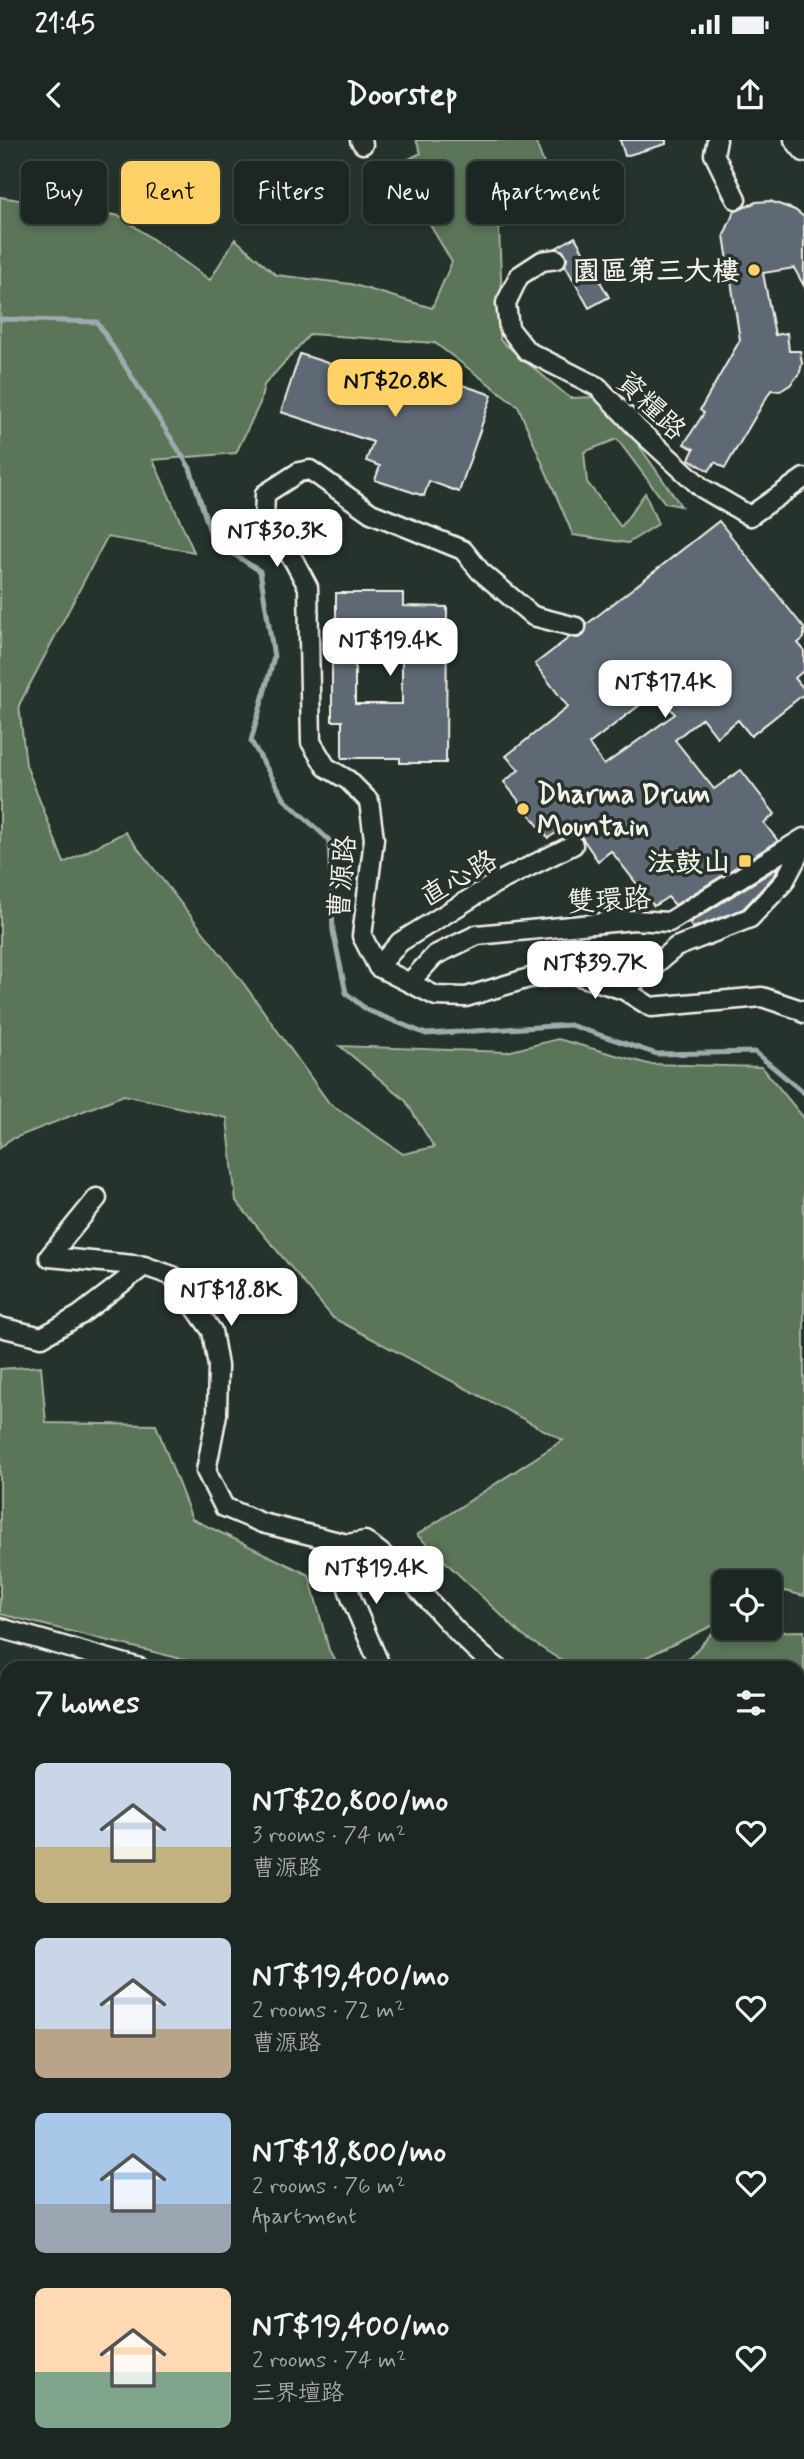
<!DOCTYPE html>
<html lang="en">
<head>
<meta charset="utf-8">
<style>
	body { margin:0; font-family:Mynerve,"LXGW WenKai TC",sans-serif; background:#252e2a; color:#f1f3f6; height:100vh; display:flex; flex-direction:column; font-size:26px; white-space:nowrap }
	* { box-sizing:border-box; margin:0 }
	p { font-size:23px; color:#a0a5a5 }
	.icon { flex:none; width:38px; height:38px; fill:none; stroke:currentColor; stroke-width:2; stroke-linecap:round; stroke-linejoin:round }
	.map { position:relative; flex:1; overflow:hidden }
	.side { position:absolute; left:0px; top:1521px; width:805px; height:800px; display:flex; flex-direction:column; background:#1c2622; border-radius:21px 21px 0 0; box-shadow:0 4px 10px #0003,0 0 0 2px #3a4340 }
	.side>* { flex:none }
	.guide { position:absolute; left:21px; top:21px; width:763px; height:63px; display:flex; gap:14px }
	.buttons { position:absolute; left:712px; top:1430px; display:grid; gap:14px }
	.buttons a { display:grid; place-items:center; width:70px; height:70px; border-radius:10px; background:#1c2622; box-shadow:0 4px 10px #0003,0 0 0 2px #3a4340; font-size:35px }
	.price { position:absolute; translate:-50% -60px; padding:0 16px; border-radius:14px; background:#fff; color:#222; font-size:23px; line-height:46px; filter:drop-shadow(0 2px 4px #0008) }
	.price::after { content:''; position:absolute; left:50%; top:42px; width:21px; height:16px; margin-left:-10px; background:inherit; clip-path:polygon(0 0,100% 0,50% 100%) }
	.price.selected { background:#ffd166; color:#111 }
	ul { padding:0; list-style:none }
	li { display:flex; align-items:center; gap:21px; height:175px; padding:0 35px }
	li span { display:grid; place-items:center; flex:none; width:196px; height:140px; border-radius:10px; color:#555 }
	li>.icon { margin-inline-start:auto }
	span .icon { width:84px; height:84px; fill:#fffc; stroke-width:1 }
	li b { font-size:30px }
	h2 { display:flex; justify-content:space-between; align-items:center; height:84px; padding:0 35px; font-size:30px }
	.chip { padding:0 24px; border-radius:10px; background:#1c2622; box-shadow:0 4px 10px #0003,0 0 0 2px #3a4340; font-size:24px; line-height:63px }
	.chip.selected { background:#ffd166; color:#111 }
	.status { display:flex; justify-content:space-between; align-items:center; height:49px; padding:0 35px; background:#1c2622; direction:ltr }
	.status svg { height:19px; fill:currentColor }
	header { display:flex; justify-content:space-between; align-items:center; height:91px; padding:0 35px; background:#1c2622; font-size:32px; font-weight:800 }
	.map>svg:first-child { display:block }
	.green { fill:#5a7459; stroke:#a7b2a0; stroke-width:2 }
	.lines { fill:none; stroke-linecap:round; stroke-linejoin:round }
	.stream { stroke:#9fabac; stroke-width:5 }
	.building { fill:#5f6974; stroke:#f4f1e8; stroke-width:2; fill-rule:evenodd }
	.minor-casing { stroke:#f4f1e8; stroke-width:23 }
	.minor { stroke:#26332d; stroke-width:18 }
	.poi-dot { fill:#ffd166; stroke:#26332d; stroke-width:2.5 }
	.labels { text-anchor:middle; stroke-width:7; stroke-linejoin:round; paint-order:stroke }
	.poi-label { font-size:28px; font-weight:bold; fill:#f4f1e8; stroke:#26332d; text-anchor:end }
	.street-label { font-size:28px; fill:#f4f1e8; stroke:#26332d }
</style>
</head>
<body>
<div class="status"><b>21:45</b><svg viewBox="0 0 49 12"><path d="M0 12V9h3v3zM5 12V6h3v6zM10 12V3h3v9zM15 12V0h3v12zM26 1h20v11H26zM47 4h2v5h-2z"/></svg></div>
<header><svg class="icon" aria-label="back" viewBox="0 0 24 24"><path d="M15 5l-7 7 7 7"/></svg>Doorstep<svg class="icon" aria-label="share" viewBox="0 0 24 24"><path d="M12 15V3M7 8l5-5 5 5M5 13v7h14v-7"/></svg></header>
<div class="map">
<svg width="804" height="2319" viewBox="0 0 804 2319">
	<rect width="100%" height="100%" fill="#26332d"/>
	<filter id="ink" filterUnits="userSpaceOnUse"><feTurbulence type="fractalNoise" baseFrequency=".0143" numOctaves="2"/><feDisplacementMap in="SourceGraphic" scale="14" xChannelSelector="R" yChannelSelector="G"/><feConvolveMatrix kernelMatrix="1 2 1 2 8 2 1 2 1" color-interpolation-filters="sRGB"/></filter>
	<g filter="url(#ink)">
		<!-- green -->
		<g class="green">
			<polygon points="416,0 535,0 559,64 499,89 502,161 500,200 570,258 597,257 633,297 681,366 665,363 617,299 584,312 587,342 621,387 645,353 658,384 628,403 573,395 518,266 435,203 310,194 264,245 260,263 236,313 153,320 194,412 107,397 19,565 26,625 64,723 125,692 244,844 329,963 403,1014 434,1007 405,960 340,906 507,912 558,899 648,924 762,927 804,978 804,1456 785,1451 770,1458 770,1442 724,1442 724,1480 624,1528 573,1528 523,1496 417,1395 563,1300 333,1178 236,1061 227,978 124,955 9,1000 0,1008 0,57 120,76 210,140 235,99 276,135 351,144 432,168 452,122 395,26 421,13"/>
			<polygon points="41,1226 46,1283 156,1285 192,1379 309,1435 329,1510 340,1528 218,1528 0,1474 0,1229"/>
			<polygon points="804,1491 804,1609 798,1608 798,1528 680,1528 712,1493"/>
			<polygon points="0,1757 7,1762 7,2314 798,2314 798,1797 804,1810 804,2319 0,2319"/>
		</g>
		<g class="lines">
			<!-- stream -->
			<polyline class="stream" points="0,179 97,182 190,328 213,401 260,431 274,517 251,601 285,660 329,700 333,791 346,853 367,870 426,894 570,885 657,914 755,912 804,953"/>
		</g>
		<!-- building -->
		<g class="building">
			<polygon points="620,0 666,0 666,4 625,16"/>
			<polygon points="770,61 795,70 804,77 804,146 794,128 763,133 775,195 787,193 789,211 800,211 802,223 800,232 790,245 780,251 771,250 725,328 715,322 709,331 689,319 694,309 684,304 704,273 700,270 740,200 724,95 734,72 756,62"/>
			<polygon points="575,97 609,157 589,168 565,125 567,118 565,113 556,108"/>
			<polygon points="300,214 386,242 393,222 492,255 459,352 429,341 424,356 375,340 380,326 366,321 373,302 281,272"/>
			<path d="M719 381 804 488V498L798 503 804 510V530L795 538 804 549V554L751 596 738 580 717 597 702 578 675 600 714 649 741 630 775 674 764 683 778 701 675 765 668 757 654 766 611 711 598 721 572 683 548 698 504 642 519 630 506 616 568 567 535 524 570 497 578 498 584 495 587 484ZM657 552 675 574 604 625 589 604Z"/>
			<path d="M336 453H403V466L447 467 446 623H400V618H342V581H332V513H336ZM355 513H402V564H355Z"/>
			<polygon points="779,727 775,735 743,769 693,788 689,783"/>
		</g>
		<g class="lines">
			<defs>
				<g id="minor">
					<polyline points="360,0 363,4"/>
					<polyline points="717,0 714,14 736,59"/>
					<polyline points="794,0 804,12"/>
					<polyline points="556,119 542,121 519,136 506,163 509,188 527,211 598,247 640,291 702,348 750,376 804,338"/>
					<polyline points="576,487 533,476 480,431 463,410 371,373 310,330 299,332 265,354 264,380 294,421 308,447 311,602 326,627 348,640 369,661 374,699 362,796 378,827 436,856 466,857 529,838 573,834 624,850 651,867 762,857 801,870 804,873"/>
					<polyline points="378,827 400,802 494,744 573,705"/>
					<polyline points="410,842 435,815 477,795 634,780 669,782 804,698"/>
					<polyline points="624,850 676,807 750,778 784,742 804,704"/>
					<polyline points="97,1058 49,1117 144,1126"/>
					<path d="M0 1187 42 1197 80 1175 144 1126 173 1136 212 1191 218 1226 217 1274 206 1331 224 1367 262 1383 347 1404 365 1401C416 1436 448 1492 498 1528"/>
					<polyline points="347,1404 339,1421 352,1460 381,1528"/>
					<polyline points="0,1488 140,1528"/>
					<polyline points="798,1741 804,1751"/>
				</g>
			</defs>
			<!-- minor casing -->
			<use href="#minor" class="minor-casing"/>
			<!-- minor -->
			<use href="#minor" class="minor"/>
		</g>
	</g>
	<!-- markers -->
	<g class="poi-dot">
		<circle cx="754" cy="130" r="7"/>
		<circle cx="523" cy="669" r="7"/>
		<rect x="738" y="714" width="14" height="14" rx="3.5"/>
	</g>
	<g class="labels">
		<!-- poi labels -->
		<g class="poi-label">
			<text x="740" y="140">園區第三大樓</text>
			<text x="537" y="663" text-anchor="start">Dharma Drum<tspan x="537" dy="32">Mountain</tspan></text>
			<text x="731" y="731">法鼓山</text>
		</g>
		<!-- street labels -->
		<g class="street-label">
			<text transform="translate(652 265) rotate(44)" y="10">資糧路</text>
			<text transform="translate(341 737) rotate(-85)" y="10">曹源路</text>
			<text transform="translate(458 737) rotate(-30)" y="10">直心路</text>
			<text transform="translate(609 759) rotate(-3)" y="10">雙環路</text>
		</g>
	</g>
</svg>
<div class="buttons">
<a><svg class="icon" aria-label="locate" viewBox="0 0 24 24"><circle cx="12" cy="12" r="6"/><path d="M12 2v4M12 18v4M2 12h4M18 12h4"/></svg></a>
</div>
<b class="price selected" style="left:395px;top:279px">NT$20.8K</b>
<b class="price" style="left:277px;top:429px">NT$30.3K</b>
<b class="price" style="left:390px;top:538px">NT$19.4K</b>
<b class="price" style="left:665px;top:580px">NT$17.4K</b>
<b class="price" style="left:595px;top:861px">NT$39.7K</b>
<b class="price" style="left:231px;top:1188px">NT$18.8K</b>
<b class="price" style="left:376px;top:1466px">NT$19.4K</b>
<div class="guide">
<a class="chip">Buy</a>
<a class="chip selected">Rent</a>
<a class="chip">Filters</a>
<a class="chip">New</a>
<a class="chip">Apartment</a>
</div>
<section class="side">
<h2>7 homes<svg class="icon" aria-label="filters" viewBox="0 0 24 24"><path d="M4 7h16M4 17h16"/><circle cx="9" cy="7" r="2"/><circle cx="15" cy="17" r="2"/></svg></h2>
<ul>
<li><span style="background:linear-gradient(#c9d6e8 60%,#c2b280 0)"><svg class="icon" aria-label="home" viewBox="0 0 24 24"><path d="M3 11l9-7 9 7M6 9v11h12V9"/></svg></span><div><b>NT$20,800/mo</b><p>3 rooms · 74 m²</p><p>曹源路</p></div><svg class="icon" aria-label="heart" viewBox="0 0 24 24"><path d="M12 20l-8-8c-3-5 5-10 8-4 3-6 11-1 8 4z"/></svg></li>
<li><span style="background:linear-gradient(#c9d6e8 65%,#b9a48a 0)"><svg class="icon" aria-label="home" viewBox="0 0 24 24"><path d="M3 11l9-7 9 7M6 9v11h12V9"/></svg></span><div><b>NT$19,400/mo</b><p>2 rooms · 72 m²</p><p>曹源路</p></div><svg class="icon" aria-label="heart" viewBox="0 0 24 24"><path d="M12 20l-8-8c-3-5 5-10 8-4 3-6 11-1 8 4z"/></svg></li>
<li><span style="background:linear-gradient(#a9c7e8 65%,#9aa5b1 0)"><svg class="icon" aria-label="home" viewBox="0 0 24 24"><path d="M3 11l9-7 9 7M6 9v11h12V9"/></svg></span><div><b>NT$18,800/mo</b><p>2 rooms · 76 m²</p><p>Apartment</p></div><svg class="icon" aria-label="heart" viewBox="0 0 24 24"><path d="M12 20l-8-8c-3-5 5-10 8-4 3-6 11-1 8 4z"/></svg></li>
<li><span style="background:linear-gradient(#ffd9b3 60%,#7fa58c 0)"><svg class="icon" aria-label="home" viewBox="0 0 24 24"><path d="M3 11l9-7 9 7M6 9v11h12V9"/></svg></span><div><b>NT$19,400/mo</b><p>2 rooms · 74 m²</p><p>三界壇路</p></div><svg class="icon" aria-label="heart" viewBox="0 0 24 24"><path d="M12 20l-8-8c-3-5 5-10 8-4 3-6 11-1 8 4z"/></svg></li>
</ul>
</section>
</div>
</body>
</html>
